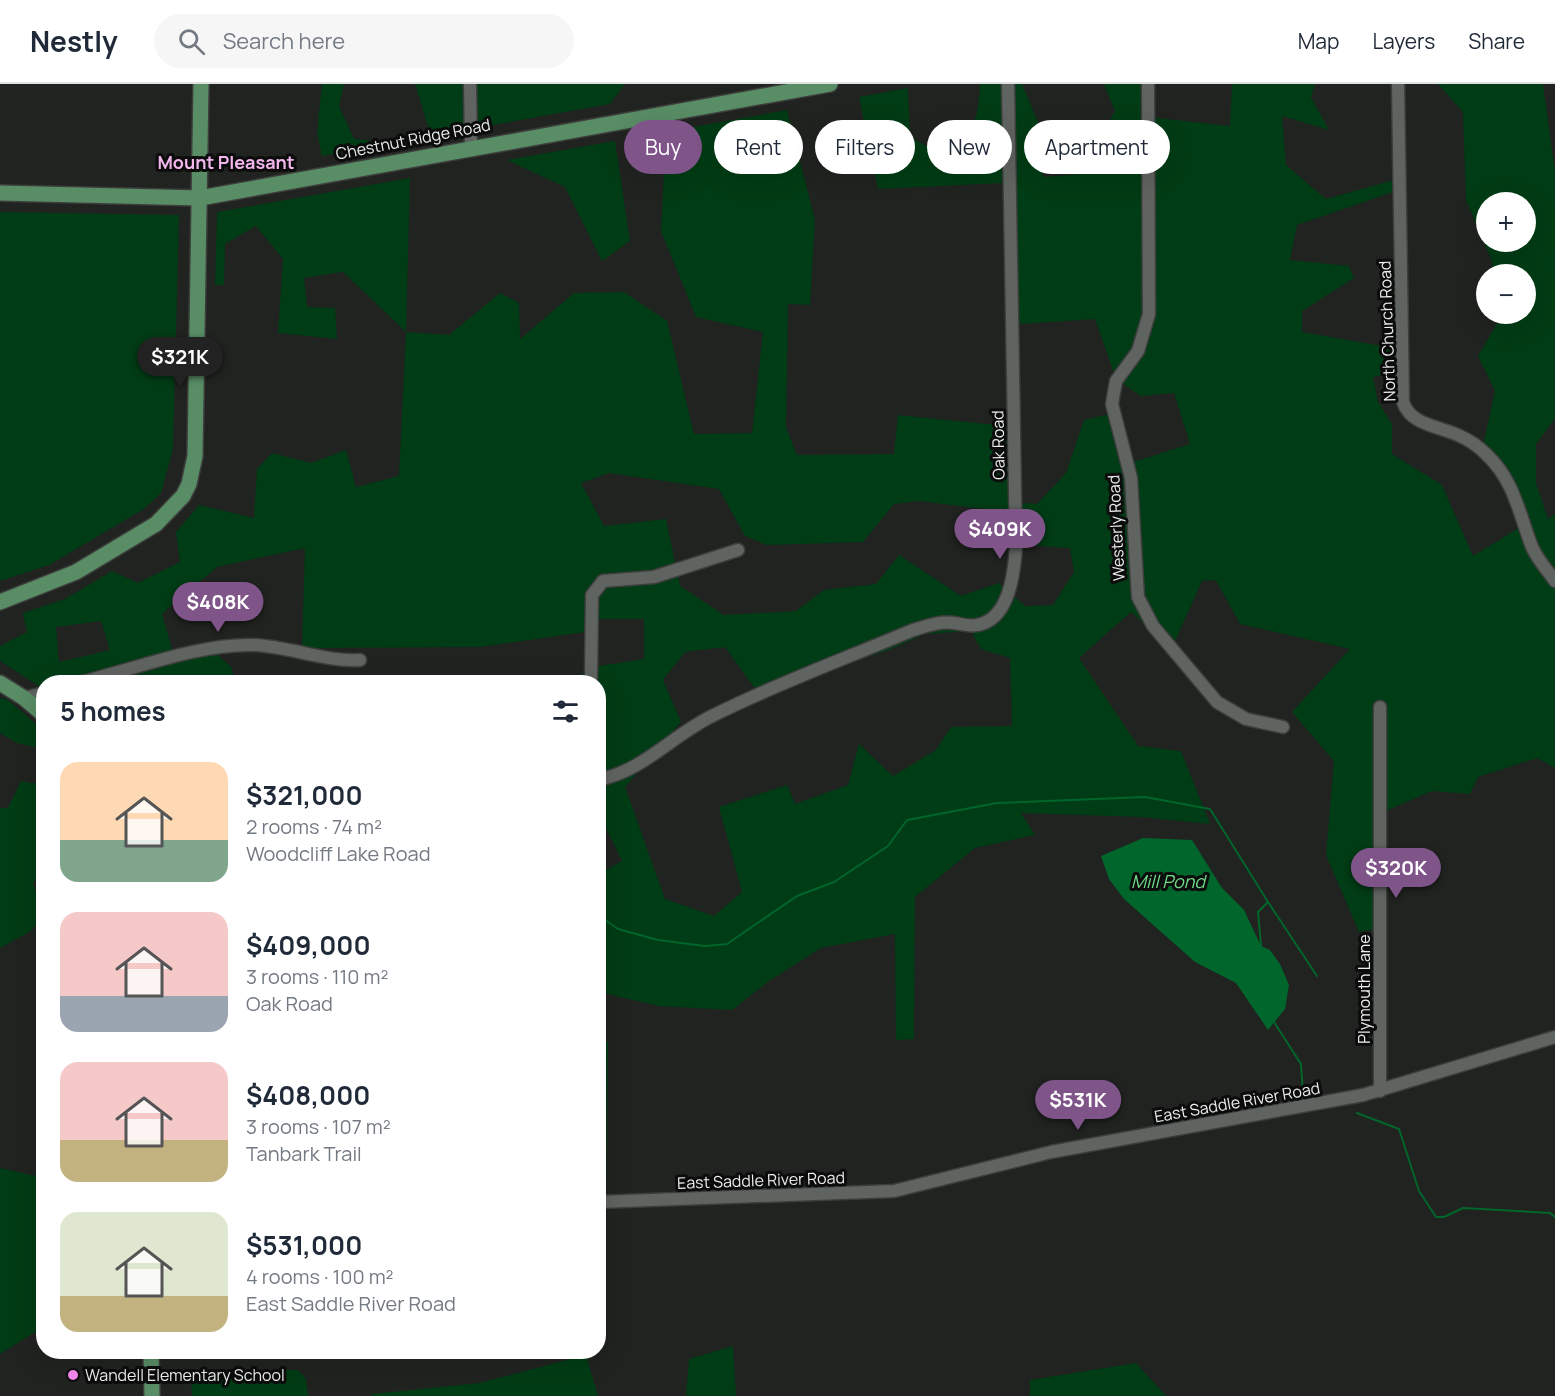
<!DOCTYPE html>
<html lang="en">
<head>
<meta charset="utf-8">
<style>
	body { margin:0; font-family:Manrope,sans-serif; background:#f6f6f7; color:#1f2937; height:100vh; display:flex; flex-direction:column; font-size:22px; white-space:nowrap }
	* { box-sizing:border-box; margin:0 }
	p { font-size:20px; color:#747a83 }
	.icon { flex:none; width:33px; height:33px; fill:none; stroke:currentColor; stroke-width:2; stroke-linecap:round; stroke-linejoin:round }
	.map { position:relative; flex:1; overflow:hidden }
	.panel { position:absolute; left:36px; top:591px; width:570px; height:684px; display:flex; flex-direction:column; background:#fff; border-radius:24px; box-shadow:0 6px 24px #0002 }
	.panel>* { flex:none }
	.top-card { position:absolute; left:624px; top:36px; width:570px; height:54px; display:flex; gap:12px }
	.tools { position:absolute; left:1476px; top:108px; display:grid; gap:12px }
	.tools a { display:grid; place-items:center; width:60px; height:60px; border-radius:50%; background:#fff; box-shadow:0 6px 24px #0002; font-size:30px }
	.price { position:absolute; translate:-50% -51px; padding:0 14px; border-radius:21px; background:#7f5489; color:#fff; font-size:20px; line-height:39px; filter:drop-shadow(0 2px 3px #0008) }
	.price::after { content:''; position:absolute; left:50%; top:36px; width:18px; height:14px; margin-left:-9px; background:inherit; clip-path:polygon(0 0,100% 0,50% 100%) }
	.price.current { background:#222; color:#fff }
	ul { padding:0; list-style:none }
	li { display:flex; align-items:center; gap:18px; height:150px; padding:0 24px }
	li span { display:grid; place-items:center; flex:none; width:168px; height:120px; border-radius:18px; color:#555 }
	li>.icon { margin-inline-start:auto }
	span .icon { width:72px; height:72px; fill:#fffc; stroke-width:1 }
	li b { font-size:26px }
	h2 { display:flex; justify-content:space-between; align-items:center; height:72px; padding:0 24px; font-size:26px }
	.pill { padding:0 21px; border-radius:27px; background:#fff; box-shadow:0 6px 24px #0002; font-size:21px; line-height:54px }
	.pill.current { background:#7f5489; color:#fff }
	header { display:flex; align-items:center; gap:36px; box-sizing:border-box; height:84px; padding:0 30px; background:#fff; border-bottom:2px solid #e0e1e3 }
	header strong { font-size:28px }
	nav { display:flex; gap:33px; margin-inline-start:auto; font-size:21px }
	.search { width:420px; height:54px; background:#f6f6f7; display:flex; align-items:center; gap:15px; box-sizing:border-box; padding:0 21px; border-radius:33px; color:#747a83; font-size:22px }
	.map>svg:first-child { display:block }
	.green { fill:#003c15; fill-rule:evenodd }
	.water { fill:#01662b }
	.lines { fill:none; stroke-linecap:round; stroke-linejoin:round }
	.stream { stroke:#01662b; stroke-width:2 }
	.minor-casing { stroke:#3c3e3c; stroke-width:15 }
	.major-casing { stroke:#3c3e3c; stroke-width:18 }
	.minor { stroke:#606461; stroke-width:12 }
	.major { stroke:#598d65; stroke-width:15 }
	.poi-dot { fill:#f589ee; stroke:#0b0c0b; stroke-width:2 }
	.labels { text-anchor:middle; stroke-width:6; stroke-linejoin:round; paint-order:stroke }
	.street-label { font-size:16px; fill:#ebeeec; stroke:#0b0c0b }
	.poi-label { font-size:16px; fill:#ebeeec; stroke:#0b0c0b; text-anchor:start }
	.neighbourhood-label { font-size:18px; font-weight:bold; fill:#f2b5ec; stroke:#0b0c0b }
	.water-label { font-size:18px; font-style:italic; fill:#70dc89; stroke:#0b0c0b }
</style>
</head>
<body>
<header>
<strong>Nestly</strong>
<div class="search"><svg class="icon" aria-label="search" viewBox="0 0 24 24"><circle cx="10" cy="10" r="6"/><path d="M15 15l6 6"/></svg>Search here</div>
<nav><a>Map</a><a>Layers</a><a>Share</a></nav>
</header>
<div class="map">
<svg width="1555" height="1312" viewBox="0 0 1555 1312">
	<rect width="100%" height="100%" fill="#202320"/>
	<!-- green -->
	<g class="green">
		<polygon points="322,0 344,0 339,22 354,55 391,59 322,72 317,48"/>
		<polygon points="415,0 625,0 610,20 431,52"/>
		<path d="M980 0H1022L1042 48 1043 93 1099 89 1097 58 1115 27 1104 0H1146L1148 33 1230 42 1232 0H1315L1311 13 1329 46 1282 32 1286 81 1326 115 1394 96 1396 107 1297 141 1290 176 1349 182 1354 194 1302 227V248L1399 265 1400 287 1373 293 1378 318 1392 340V370L1442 401 1473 472 1522 442 1482 367 1495 307 1478 272 1498 238 1497 230H1526V190H1493L1492 177 1466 116 1463 28 1438 0H1543L1555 88V334L1536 360V399L1548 435 1555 430V684L1537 674 1478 693 1470 710 1432 707 1374 732 1376 845 1359 848 1326 771 1334 677 1292 628 1350 565 1240 540 1216 496 1202 497 1172 564 1131 528 1079 574 1138 662 1181 667 1210 740 1141 733 1021 729 1035 751 975 764 915 813 914 955 896 956 895 850 821 864 769 897 732 926 659 922 599 908V786L604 787 622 777 599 729 598 598H579L586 584 644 575V535H587L586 548 479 563 302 564 305 464 217 483 162 530 174 572 211 565 232 584 234 598H44L43 605 0 577V562L27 548 23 529 65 515 112 487 138 499 180 478 176 448 199 421 254 434 257 385 272 369 311 379 346 366 356 403 399 392 406 248 343 188 304 194 307 223 335 224 337 255 278 249 283 175 256 142 225 160 224 201H215L217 128 410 94 406 248 449 251 500 209 519 219 520 255 574 209 624 208 667 237 694 350 752 349 763 248 696 233 661 147 666 48 787 26 815 136 810 221 788 220 786 343 797 371 894 370 898 331 1007 342 1008 418 1037 420 1066 389 1084 336 1111 330 1124 381 1190 360 1174 309 1141 312 1116 295 1095 235 1005 241 1004 99 878 105 859 13 908 4 910 53 932 65C974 53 978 41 980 0ZM1486 118H1526V158H1486ZM609 389 719 405 745 452 767 461 863 458 894 420 919 417 1008 428 1009 460 1070 464 1074 488 1053 521 1025 522 999 499 961 512 899 471 876 500 824 506 796 527 724 531 680 502 666 435 604 442 581 399ZM101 537 110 566 59 578 56 543ZM971 547 981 565 1010 574 1012 642 951 643 936 666 893 692 859 660 848 701 795 720 787 701 719 723 742 808 714 832 665 815 625 703 681 638 663 596 685 568 725 563 758 609 889 566 925 550Z"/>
		<polygon points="615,57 630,157 602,177 565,103 507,76"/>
		<polygon points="0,128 179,131 173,365 161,409 144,425 49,481 0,497"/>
		<polygon points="0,614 8,616 43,646 43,665 17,659 0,649"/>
		<polygon points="21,697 43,701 43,786 33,799 42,832 31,847 0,864 0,724 8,724"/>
		<polygon points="608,958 606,1108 599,1107 598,959"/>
		<polygon points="0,1084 36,1092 44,1122 43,1243 0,1270"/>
		<polygon points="733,1262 736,1312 686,1312 689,1275"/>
		<polygon points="586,1271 598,1312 372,1312 372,1310 479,1299"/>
		<polygon points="1136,1279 1166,1312 1030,1312 1030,1296"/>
		<polygon points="285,1286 298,1286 306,1295 308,1312 192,1312 191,1295"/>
	</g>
	<!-- water -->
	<polygon class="water" points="1143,754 1192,756 1222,804 1244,826 1261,862 1270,866 1280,880 1289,901 1285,925 1268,946 1236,899 1195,878 1124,815 1109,795 1101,772"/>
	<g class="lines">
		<!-- stream -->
		<g class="stream">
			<polyline points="1268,818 1317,892"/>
			<polyline points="598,831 618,845 658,856 705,862 727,860 797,812 834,798 888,762 907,736 997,719 1145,713 1210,725 1268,818 1258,828 1261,862"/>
			<polyline points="1274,938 1301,980 1303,1011"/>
			<polyline points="1357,1029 1399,1045 1419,1107 1436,1133 1444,1133 1463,1124 1550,1129 1555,1133"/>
		</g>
		<defs>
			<g id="minor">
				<polyline points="470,0 471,63"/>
				<polyline points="1148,0 1149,230 1138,267 1116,297 1112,320 1131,394 1138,513 1153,542 1217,618 1246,635 1283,643"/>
				<path d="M1398 0 1403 318C1411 342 1440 342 1460 352 1469 356 1479 363 1486 370 1514 396 1519 429 1532 463 1537 475 1548 487 1555 497"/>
				<path d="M82 598C135 585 198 560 252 561 289 562 324 578 360 576"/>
				<polyline points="591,598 592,511 603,497 654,493 738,466"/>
				<polyline points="24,614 44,609"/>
				<path d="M598 696C645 686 672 651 714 631 778 599 847 574 913 546 926 542 940 537 954 539 962 540 969 543 977 541 1009 536 1014 490 1016 464L1008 0"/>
				<polyline points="1380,1007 1380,623"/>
				<polyline points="598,1118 894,1107 1051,1068 1363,1011 1555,953"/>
			</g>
			<g id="major">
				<polyline points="0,109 200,114 830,0"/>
				<polyline points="0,518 76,488 156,440 183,412 189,400 195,372 201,0"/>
				<polyline points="0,599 24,614 44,631"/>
				<polyline points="151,1268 152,1312"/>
			</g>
		</defs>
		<!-- minor casing -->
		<use href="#minor" class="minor-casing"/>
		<!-- major casing -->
		<use href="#major" class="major-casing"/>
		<!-- minor -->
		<use href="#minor" class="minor"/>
		<!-- major -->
		<use href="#major" class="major"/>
	</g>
	<!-- markers -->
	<circle class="poi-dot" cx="73" cy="1291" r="6"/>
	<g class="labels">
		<!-- street labels -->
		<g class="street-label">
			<text transform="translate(413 55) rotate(-11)" y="6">Chestnut Ridge Road</text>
			<text transform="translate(1387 247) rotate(-92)" y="6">North Church Road</text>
			<text transform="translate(998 361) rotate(-91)" y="6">Oak Road</text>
			<text transform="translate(1116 444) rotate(-93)" y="6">Westerly Road</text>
			<text transform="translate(1364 905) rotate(-90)" y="6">Plymouth Lane</text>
			<text transform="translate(1237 1018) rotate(-10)" y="6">East Saddle River Road</text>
			<text transform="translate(761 1096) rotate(-2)" y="6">East Saddle River Road</text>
		</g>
		<!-- poi labels -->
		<g class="poi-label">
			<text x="85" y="1297">Wandell Elementary School</text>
		</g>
		<!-- neighbourhood labels -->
		<g class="neighbourhood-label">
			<text x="226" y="85">Mount Pleasant</text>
		</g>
		<!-- water labels -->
		<g class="water-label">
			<text x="1168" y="804">Mill Pond</text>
		</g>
	</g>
</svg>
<div class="tools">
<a>+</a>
<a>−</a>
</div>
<b class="price current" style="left:180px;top:304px">$321K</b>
<b class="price" style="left:1000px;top:476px">$409K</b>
<b class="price" style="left:218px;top:549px">$408K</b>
<b class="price" style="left:1396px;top:815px">$320K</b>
<b class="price" style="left:1078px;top:1047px">$531K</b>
<div class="top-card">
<a class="pill current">Buy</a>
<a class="pill">Rent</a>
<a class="pill">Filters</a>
<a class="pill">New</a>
<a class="pill">Apartment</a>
</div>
<section class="panel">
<h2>5 homes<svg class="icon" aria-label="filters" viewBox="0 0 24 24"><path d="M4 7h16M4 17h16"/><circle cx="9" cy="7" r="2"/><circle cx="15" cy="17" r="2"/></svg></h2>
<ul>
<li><span style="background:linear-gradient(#ffd9b3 65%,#7fa58c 0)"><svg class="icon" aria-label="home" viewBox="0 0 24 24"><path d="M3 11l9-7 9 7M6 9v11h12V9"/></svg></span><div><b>$321,000</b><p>2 rooms · 74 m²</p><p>Woodcliff Lake Road</p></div></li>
<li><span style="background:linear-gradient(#f6c9c9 70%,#9aa5b1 0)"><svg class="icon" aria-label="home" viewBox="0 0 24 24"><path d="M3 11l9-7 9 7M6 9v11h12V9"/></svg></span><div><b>$409,000</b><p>3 rooms · 110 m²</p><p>Oak Road</p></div></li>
<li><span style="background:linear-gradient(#f6c9c9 65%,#c2b280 0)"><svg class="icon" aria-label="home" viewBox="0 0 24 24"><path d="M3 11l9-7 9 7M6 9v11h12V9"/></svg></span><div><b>$408,000</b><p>3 rooms · 107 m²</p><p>Tanbark Trail</p></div></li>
<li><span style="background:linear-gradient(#dfe7d0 70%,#c2b280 0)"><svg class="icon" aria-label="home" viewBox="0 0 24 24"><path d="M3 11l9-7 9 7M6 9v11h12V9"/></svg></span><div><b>$531,000</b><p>4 rooms · 100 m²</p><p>East Saddle River Road</p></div></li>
</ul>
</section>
</div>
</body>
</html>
